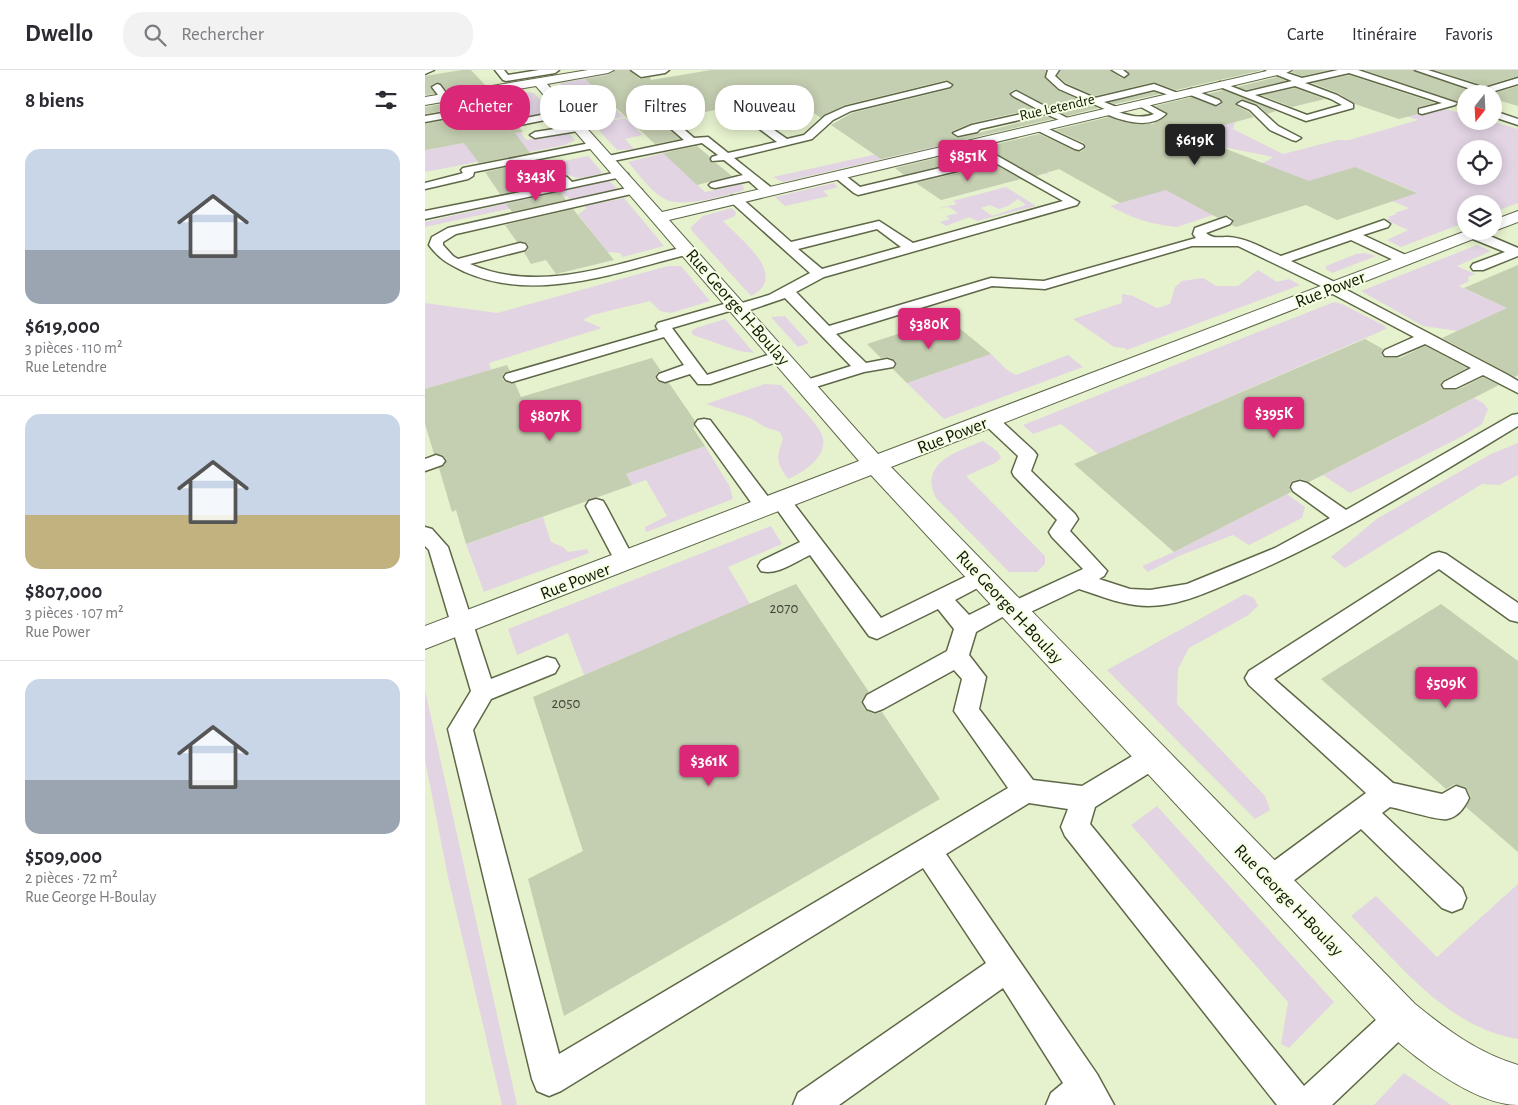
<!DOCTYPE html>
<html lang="fr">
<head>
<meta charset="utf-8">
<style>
	body { margin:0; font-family:"Alegreya Sans",sans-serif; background:#f2f2f3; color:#2b2b33; height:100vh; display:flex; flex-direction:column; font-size:19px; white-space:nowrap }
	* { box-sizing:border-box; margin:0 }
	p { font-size:16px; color:#7c7c81 }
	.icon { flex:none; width:28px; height:28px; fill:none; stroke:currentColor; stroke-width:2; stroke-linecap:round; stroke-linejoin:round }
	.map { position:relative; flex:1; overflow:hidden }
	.sheet { display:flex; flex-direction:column; background:#fff; width:425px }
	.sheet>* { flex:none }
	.banner { position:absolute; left:15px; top:15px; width:475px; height:45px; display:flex; gap:10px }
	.needle { width:32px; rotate:198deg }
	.controls { position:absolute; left:1032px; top:15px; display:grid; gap:10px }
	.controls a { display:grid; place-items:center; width:45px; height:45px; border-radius:50%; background:#fff; box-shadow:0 2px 12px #0003; font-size:25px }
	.price { position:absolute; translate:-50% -42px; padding:0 11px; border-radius:5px; background:#db2777; color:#fff; font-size:16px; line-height:32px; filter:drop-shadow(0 1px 2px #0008) }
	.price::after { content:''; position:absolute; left:50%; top:30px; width:15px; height:11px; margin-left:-8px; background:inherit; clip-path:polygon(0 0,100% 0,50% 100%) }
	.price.on { background:#222; color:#fff }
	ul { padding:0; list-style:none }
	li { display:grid; align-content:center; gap:10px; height:265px; padding:0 25px }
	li+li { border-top:1px solid #e1e1e2 }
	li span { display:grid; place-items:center; height:155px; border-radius:15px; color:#555 }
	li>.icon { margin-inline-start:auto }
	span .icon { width:90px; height:90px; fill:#fffc; stroke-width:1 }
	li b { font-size:21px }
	h2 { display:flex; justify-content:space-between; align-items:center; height:60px; padding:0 25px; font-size:21px }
	.chip { padding:0 18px; border-radius:20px; background:#fff; box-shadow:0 2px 12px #0003; font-size:18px; line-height:45px }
	.chip.on { background:#db2777; color:#fff }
	header { display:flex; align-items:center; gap:30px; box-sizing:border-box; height:70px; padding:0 25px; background:#fff; border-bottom:1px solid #e1e1e2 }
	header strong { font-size:24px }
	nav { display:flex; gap:28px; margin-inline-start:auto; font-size:18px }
	.search { width:350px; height:45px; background:#f2f2f3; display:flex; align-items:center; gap:12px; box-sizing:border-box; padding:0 18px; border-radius:20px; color:#7c7c81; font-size:19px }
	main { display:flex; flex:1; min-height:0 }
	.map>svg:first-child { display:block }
	.green { fill:#e2d4e3; fill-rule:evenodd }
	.building { fill:#c4ceb0 }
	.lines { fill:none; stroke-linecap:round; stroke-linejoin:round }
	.service-casing { stroke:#5e6848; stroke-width:3 }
	.minor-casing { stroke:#5e6848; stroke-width:2 }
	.service { fill:#fff; fill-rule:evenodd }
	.minor { fill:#fff; fill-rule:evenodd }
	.labels { text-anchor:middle; stroke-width:4; stroke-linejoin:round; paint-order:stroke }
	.far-street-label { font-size:15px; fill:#13170a; stroke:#f5ffe1 }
	.number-label { font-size:15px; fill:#3f4534 }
	.street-label { font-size:18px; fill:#13170a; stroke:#f5ffe1 }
</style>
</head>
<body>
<header>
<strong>Dwello</strong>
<div class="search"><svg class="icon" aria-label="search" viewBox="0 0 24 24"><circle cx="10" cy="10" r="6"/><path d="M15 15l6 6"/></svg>Rechercher</div>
<nav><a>Carte</a><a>Itinéraire</a><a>Favoris</a></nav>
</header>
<main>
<section class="sheet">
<h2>8 biens<svg class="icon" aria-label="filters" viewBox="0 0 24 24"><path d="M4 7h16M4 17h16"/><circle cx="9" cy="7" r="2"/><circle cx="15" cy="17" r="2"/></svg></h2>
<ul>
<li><span style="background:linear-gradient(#c9d6e8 65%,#9aa5b1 0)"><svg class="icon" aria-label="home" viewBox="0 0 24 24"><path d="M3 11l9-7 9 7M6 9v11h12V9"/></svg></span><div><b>$619,000</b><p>3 pièces · 110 m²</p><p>Rue Letendre</p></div></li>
<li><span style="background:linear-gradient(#c9d6e8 65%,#c2b280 0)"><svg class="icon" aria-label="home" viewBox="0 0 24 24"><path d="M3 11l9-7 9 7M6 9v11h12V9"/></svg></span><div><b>$807,000</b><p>3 pièces · 107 m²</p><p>Rue Power</p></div></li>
<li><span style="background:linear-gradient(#c9d6e8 65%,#9aa5b1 0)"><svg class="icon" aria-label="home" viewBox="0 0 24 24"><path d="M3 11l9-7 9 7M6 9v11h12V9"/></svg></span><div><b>$509,000</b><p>2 pièces · 72 m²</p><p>Rue George H-Boulay</p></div></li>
</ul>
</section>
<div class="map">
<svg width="1093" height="1035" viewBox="0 0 1093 1035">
	<rect width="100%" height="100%" fill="#e6f2ce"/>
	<!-- green -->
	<g class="green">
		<polygon points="195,2 170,20 199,47 177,51 189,45 183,39 159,45 134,18 136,13"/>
		<path d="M894 15 991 44 997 45 1020 39 1041 45V51H1066L1093 59V133L1069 142V134H1041V152L976 177 962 170 983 160 961 150 965 148 963 147 971 144 970 143 984 138 967 131 991 122 930 97 752 157C728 155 706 148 685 136L708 129 634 98 620 102 625 105 604 100 800 70 789 64 785 65 733 36 771 27 790 34 797 33 784 27 807 34 774 41 810 52 808 59 858 84 913 70H924L993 50ZM783 74 848 87 840 92 828 96ZM1041 79H1069V106H1041Z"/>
		<polygon points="87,21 109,23 127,43 90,50 85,42 80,43 56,25"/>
		<polygon points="406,23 329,38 325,37 298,42 295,39 363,26"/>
		<polygon points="200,48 218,65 200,69 209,79 192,80 171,57 175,53"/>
		<polygon points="95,62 101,70 143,62 150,70 140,75 0,102 0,80"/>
		<polygon points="520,69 527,73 358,112 348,107"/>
		<path d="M239 83 280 122 317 114 319 119 317 121C297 126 254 140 236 127 223 118 213 103 203 92Z"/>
		<polygon points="163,86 178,103 162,107 153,108 143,105 125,108 115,96"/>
		<polygon points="184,110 192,119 145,130 142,126 0,157 0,152"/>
		<polygon points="409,113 413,117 398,121 404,126 360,136 350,127"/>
		<path d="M581 117 611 136 552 151 544 147 521 156 515 152 525 149 521 146 533 143 524 137 511 139 532 134 528 131ZM593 129 601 135 567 146 556 138 565 135 574 139 583 136Z"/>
		<polygon points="199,128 239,176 198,187 195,183 182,182 153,144 161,139 160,136"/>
		<path d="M307 138 311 143 310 146 298 151C316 170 365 206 326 226L267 161 266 157 278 146Z"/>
		<polygon points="1052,175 1066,181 1032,196 1050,204 1043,207 1044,211 1034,216 1093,243 1093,269 1055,250 1033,261 998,256 936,221"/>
		<polygon points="940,183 951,186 907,203 901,199 901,196 931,184"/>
		<polygon points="243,196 256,196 285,231 246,243 235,241 225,231 167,245 158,250 177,258 64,293 66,300 0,319 0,233 72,243"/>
		<polygon points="833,200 852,212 864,209 875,215 702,280 700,278 689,277 648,249 697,233 697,224 708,226 732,238 745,234 750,217 757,211 778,208 791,216 813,216"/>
		<polygon points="909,232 917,234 960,256 961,259 673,384 636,354 608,364 598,355"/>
		<polygon points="360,246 384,273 373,277 346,247"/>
		<polygon points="300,249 329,283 314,281 268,265 266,262 271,258"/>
		<polygon points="566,284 582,300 591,305 643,285 658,297 519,349 482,313"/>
		<path d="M340 314 356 315C366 327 390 351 396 363 407 384 378 403 363 409 351 392 351 388 358 369L355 362 340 357 325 348 281 334Z"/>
		<polygon points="1049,328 1058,333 1063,339 1057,354 1036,367 925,423 898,405"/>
		<path d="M558 371 573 382 576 388 570 393 541 406 620 486V494L612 502H584L511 428C493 393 533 381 558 371Z"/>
		<polygon points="1093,373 1093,405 1074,415 1057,414 920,498 906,487 953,448 1066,384"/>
		<polygon points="280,376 305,417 308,429 221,462 220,457 242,446 221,410 207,415 201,404"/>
		<polygon points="862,424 880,437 877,448 824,475 808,465 754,486 723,502 717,496 749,482"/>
		<polygon points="118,447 126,472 138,477 143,482 162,479 164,483 59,522 41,474"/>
		<polygon points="346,456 357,474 303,497 325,534 159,605 143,563 92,585 83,559"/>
		<polygon points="820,524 829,528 833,536 822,546 764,578 753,599 752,634 840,726 845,740 830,749 682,600"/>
		<polygon points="0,620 92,1035 77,1035 23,807 0,690"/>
		<polygon points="732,736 909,932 864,978 856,974 863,932 706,755"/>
		<path d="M1093 814V969C1022 958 974 893 926 846L951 826 1012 887Z"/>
		<polygon points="979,1003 1026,1035 949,1035"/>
	</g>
	<!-- building -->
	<g class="building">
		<polygon points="37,0 46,0 60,15 22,21 16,14 11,12 5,17 10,24 0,25 0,6"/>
		<polygon points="191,0 204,0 215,9 225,7 226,10 286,0 621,0 620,8 633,20 673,38 642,46 590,19 585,22 585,25 609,39 547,53 527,61 526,64 533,68 621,46 628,49 456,89 406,55 427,43 525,19 529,15 522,10 420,35 396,48 364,26 248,48 245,45 237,45 235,47 236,52 255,69 230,74 160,9 183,5"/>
		<polygon points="636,0 685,0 698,9 705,4 701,0 838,0 751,20 729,12 670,26 641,13 632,6"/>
		<polygon points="869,0 904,0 877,6 866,2"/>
		<polygon points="939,0 988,0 1053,24 1041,24 1041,29 1033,32"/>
		<polygon points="1009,0 1093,0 1093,6 1060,16"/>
		<polygon points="924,5 1010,33 994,37 992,44 974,49 930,34 913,23 887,13"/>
		<polygon points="852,7 861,11 821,20 812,17"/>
		<polygon points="1093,16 1093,36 1069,29 1067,24"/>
		<polygon points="870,18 900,29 867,37 836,25"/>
		<polygon points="798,20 851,41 842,44 832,34 816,29 810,35 824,42 829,47 780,60 801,70 786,73 884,111 930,97 992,123 912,150 881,135 811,157 807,155 808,149 802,145 793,148 741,120 695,133 634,99 611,106 560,77 614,64 655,82 661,78 659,73 630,60 684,47 711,54 728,54 743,44 730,36 767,27 792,37 797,34 797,31 783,24"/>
		<polygon points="729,22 735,24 690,34 685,32"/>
		<polygon points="68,25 88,49 83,54 89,58 94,57 98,62 90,63 105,83 54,93 39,73 0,80 0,54 49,45 53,40 46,29"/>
		<polygon points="33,31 37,38 0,44 0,37"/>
		<polygon points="272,76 285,87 286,93 291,93 307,106 272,115 238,83"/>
		<polygon points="545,80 556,86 479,105 470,98"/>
		<polygon points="111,91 129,114 75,124 60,102"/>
		<polygon points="569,94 596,109 516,130 491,113"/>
		<polygon points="135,122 141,130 87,142 81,134"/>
		<polygon points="148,139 189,190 131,204 121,190 106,194 99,182 102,181 104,176 100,172 92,172 80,155"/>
		<polygon points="1093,195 1093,305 1090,307 1017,268 1082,238 1039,218"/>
		<polygon points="522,248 566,284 482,313 468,299 472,295 470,290 463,287 456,288 442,274"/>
		<polygon points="940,269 958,279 956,284 960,288 975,288 1000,276 1042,298 1017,311 1015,316 1019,320 1032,320 1058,307 1074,315 884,412 876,409 867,411 864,416 866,422 749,482 649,394"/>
		<polygon points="227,288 236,301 232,303 230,308 233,312 244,313 270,351 268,354 270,357 268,358 280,376 201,404 207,415 41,474 31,440 27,442 14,398 18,396 22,390 18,385 9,384 0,354 0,319 82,295 85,301 79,303 77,308 80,312 90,313 96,327"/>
		<polygon points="371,514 444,622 436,631 440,640 449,644 457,642 515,729 139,946 103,809 158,781 108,627"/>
		<polygon points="1016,534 1093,591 1093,782 1041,737 1046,727 1041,717 1030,714 1021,719 896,609"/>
	</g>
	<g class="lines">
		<defs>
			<g id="service">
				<polygon points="0,0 9,0 0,4"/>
				<polygon points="70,0 79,0 83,5 114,0 134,0 130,3 81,11 78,10"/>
				<polygon points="206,0 244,0 240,3 216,7"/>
				<path d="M623 0H634L630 6 640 15 670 28 729 14 758 25 753 28 729 20 679 32 694 38 696 40 693 42C705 46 717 49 729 44L714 36 712 34 717 31 741 44C725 60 698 51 681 44L679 42 682 40 634 19 621 7Z"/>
				<polygon points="687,0 698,0 703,4 699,7"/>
				<path d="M840 0H853L877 8 913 0H933L1032 33 1030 35 997 44 994 43V39L1017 33 924 3 880 13 912 25 928 34V38L881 51 790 15 795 12 821 22 867 11ZM870 16 906 29 917 35 882 45 830 25Z"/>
				<polygon points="990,0 1003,0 1060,18 1093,8 1093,14 1060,24"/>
				<path d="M522 12 527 15 525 17 426 41 408 50 387 69 309 88 348 119 350 121 348 123C338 126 331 117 324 111L290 118 286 117 284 115 286 113 318 105 299 90 287 91 286 89 287 87 293 85 277 73 183 92 178 89 183 86 259 70 237 51V47H245L269 68 283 67 303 83 352 72 313 43V39H319L362 69 379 65 400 46 420 37Z"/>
				<polygon points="12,14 15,15 24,27 22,29 16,29 7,17"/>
				<polygon points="766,19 794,30 796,32 791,35 763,24 763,20"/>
				<polygon points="36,21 39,22 51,41 49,43 0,52 0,46 40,39 31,24"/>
				<polygon points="591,21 648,51 643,54 621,44 555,59 552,62 533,66 528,63 547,55 614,40 588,26 586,24"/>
				<polygon points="817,31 831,36 853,56 876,68 871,71 867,70 845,60 825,40 812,34"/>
				<polygon points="142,40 147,43 145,45 90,56 85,53 90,50"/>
				<polygon points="181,40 184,41 184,45 148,53 143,50 144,48"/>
				<polygon points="1069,41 1093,49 1093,55 1069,47"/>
				<polygon points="155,55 159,56 159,60 110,68 105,65 110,62"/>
				<polygon points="615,55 658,75 659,77 654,80 650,79 611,60 611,56"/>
				<path d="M546 71 654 132 652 135 399 207 371 222 404 256 566 208 619 211 771 168 768 164 770 158 801 147 807 151 805 154 781 163C788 169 794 167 803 167 822 168 839 179 856 186L959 150 965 154 963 157 938 165 985 187 987 190 985 193H975L926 170 866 191 914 214 916 217 1083 305 1093 311V323L1058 305 1031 318H1019L1017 315 1019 312 1046 298 1000 274 972 286H960L958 283 960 280 989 267 902 221 900 218 813 176H767L620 219 567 216 411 264 441 293 462 289 468 291 470 294 468 297 439 302 381 320 375 318 373 315 375 312 426 296 360 228 319 242 314 243 308 240 247 258 282 305 355 281 361 283 363 286 361 289 285 314H273L265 304 240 312 234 310 232 307 234 304 259 295 239 267 87 312 81 310 79 307 81 304 233 260 231 256 233 253 306 232 311 231 317 233 344 225 385 203 306 132 304 129 306 126H314L366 172 454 151 488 173 638 131 569 92 433 125 429 123 407 105 409 103H417L435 117 561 87 542 76 541 74ZM452 159 476 177 397 199 373 179Z"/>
				<polygon points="170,72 174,73 175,75 174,77 49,102 48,106 43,109 0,119 0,113 35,104 38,103 36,100 38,98"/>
				<polygon points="197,101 203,104 201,106 0,149 0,141 136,114 132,109 138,106 142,107 147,112"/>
				<path d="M211 116 217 120 215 122 31 164 18 172V175L28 186 33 189 95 173 100 174 102 177 100 180 45 194C115 225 193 193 263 176L270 180 268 183C196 201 112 234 40 202 24 194 15 190 4 175L7 167 23 158Z"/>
				<polygon points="1043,161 1053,161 1093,178 1093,186 1058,200 1048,200 1046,197 1048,194 1080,182 1043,167 1042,164"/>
				<path d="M1093 344V356C1002 411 912 468 814 509 785 521 755 536 723 536 699 536 676 526 654 519L597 546 589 548 581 545 551 562 544 585 561 607 554 639 608 710 657 716 719 679 728 676 737 679 741 687 737 695 670 737 665 754 879 1016 965 937 976 932 987 937 992 948 987 959 907 1035H852L640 766 636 757 643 739 604 733 521 784 672 1004 689 1035H621L626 1023 638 1013 578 918 414 1035H368L373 1023 561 893 498 798 136 1021 124 1026 112 1021 107 1009 23 659 46 621 4 480 0 476V457L7 459 23 477 66 609 122 587 130 589 134 596 130 603 66 629 48 660 134 984 583 718 529 641 537 609 529 600 458 639 450 642 442 639 438 632 442 625 522 581 529 559 513 539 452 569 444 566 385 485C370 492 351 506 336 501L333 496 336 491 375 472 346 431 349 426 356 425 363 426 456 548 550 502 557 499 564 502 567 507 564 512 530 530 544 545 582 526 591 530 658 499 627 467 624 462 632 450 589 406 587 402 593 386 559 354 556 350 559 346 565 345 571 346 609 381 612 385 606 401 650 444 653 449 645 461 682 501 679 506 674 509 705 519 725 520 762 514 850 478 905 448 868 421 866 417 868 413 875 411 882 413 921 440 1087 345Z"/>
				<polygon points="279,349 285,350 347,432 350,437 347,442 340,444 333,442 270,354 273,350"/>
				<polygon points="11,385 17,387 20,391 17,395 0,401 0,389"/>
				<polygon points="171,429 178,431 181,436 210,491 207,496 200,498 193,496 190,491 161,436 164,431"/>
				<path d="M1014 482 1021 484 1093 533V552L1085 550 1014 499 849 609 968 713 1017 724 1031 716 1040 719 1044 728C1040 737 1033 747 1022 749 1013 751 977 739 965 737L957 743 1037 818 1041 828 1037 838 1027 842 1017 838 936 759 855 821 845 825 835 821 831 811 835 801 941 723 824 615 820 608 824 601 1007 484Z"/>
			</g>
			<g id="minor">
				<path d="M163 0H189L183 3 122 14 237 142 846 0H867L861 3 244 150 453 384 1041 161H1063L1061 164 466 397 990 934C1022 960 1053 983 1093 995V1035C1051 1035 992 990 962 962L446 405 0 579V556L434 391 111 16 0 35V27Z"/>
				<polygon points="1093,141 1093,152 1069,161 1069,150"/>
			</g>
		</defs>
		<!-- service casing -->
		<use href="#service" class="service-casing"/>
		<!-- minor casing -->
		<use href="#minor" class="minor-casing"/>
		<!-- service -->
		<use href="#service" class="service"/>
		<!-- minor -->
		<use href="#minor" class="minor"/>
	</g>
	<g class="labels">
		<!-- far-street labels -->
		<g class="far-street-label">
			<text transform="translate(632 37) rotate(-13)" y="5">Rue Letendre</text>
		</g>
		<!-- number labels -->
		<g class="number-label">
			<text x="359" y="543">2070</text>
			<text x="141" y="638">2050</text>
		</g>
		<!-- street labels -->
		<g class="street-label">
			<text transform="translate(905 219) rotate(-21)" y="6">Rue Power</text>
			<text transform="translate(313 237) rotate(49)" y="6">Rue George H-Boulay</text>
			<text transform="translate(527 365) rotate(-21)" y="6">Rue Power</text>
			<text transform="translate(150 511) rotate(-21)" y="6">Rue Power</text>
			<text transform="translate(585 537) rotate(47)" y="6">Rue George H-Boulay</text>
			<text transform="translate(864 830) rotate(46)" y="6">Rue George H-Boulay</text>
		</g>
	</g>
</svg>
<div class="controls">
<a><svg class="needle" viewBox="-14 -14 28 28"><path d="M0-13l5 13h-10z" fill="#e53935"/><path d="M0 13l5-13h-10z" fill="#7c7c81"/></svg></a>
<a><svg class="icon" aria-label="locate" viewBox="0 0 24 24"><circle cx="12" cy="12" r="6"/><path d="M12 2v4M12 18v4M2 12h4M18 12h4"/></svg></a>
<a><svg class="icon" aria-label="layers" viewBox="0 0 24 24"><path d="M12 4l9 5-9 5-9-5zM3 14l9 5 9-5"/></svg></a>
</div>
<b class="price on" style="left:770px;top:96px">$619K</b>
<b class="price" style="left:543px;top:112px">$851K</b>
<b class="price" style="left:111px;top:132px">$343K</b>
<b class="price" style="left:504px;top:280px">$380K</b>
<b class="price" style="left:849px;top:369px">$395K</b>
<b class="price" style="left:125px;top:372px">$807K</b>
<b class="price" style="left:1021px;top:639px">$509K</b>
<b class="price" style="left:284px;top:717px">$361K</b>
<div class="banner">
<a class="chip on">Acheter</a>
<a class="chip">Louer</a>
<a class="chip">Filtres</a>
<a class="chip">Nouveau</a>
</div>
</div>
</main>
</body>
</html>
